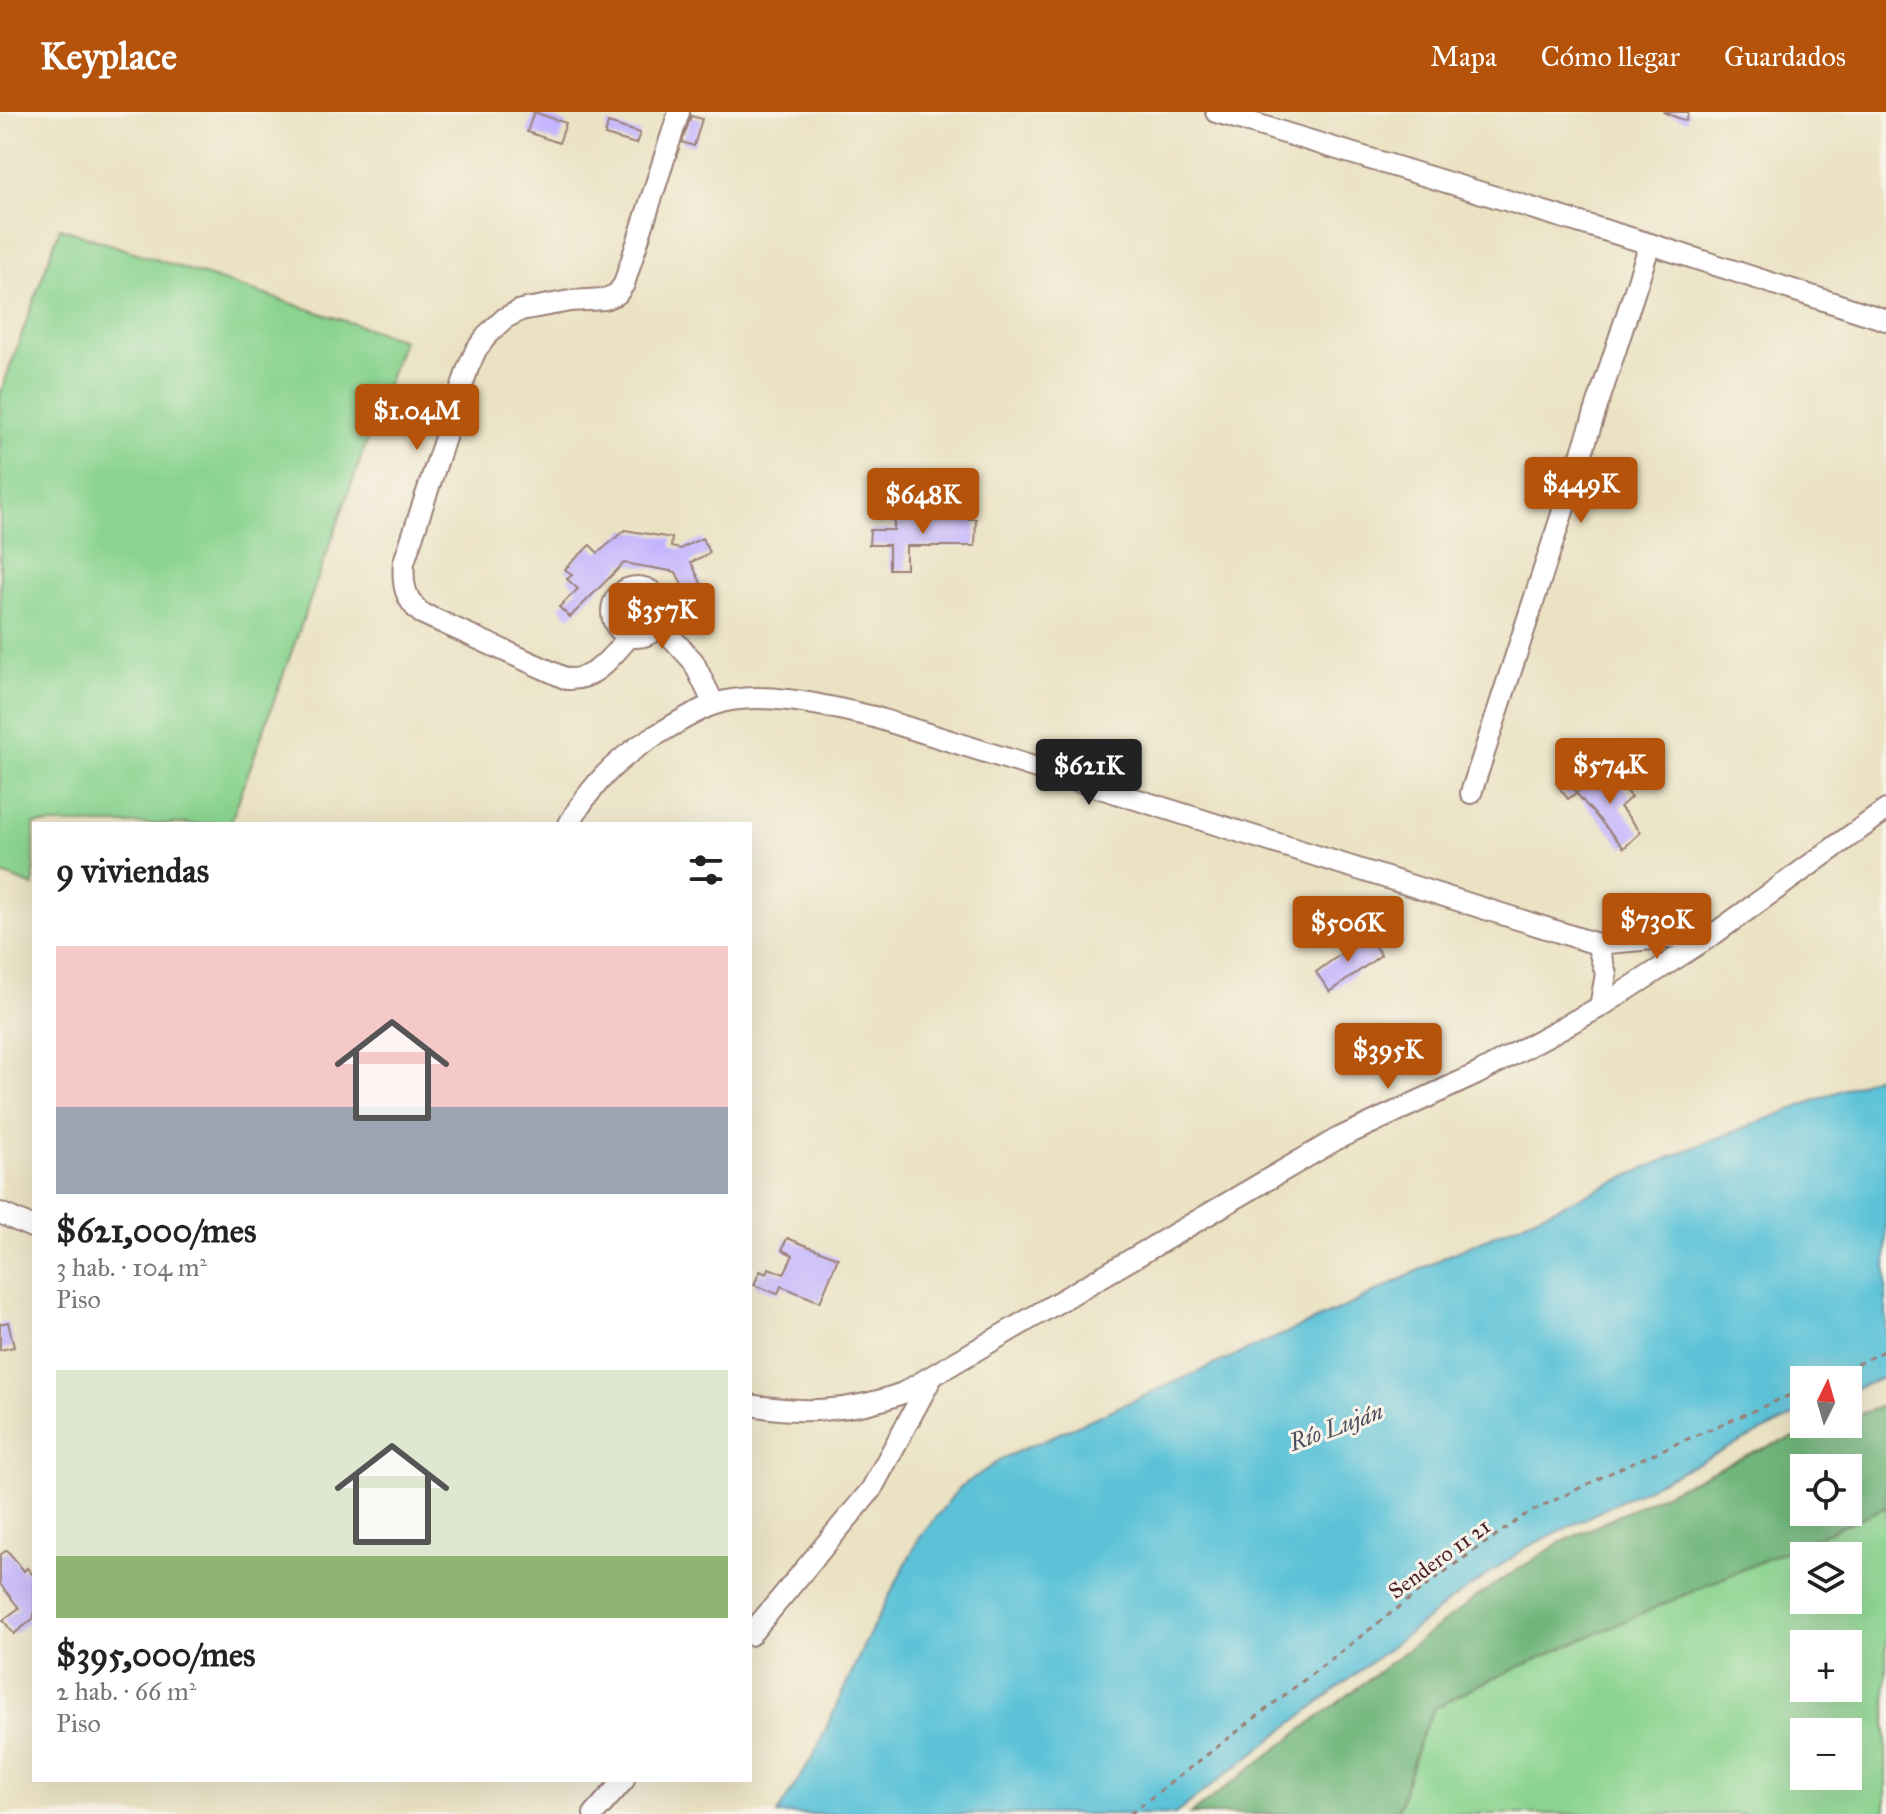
<!DOCTYPE html>
<html lang="es">
<head>
<meta charset="utf-8">
<style>
	body { margin:0; font-family:"IM FELL Great Primer",serif; background:#f6f6f6; color:#222; height:100vh; display:flex; flex-direction:column; font-size:30px; white-space:nowrap }
	* { box-sizing:border-box; margin:0 }
	p { font-size:26px; color:#767676 }
	.icon { flex:none; width:44px; height:44px; fill:none; stroke:currentColor; stroke-width:2; stroke-linecap:round; stroke-linejoin:round }
	.map { position:relative; flex:1; overflow:hidden }
	.sheet { position:absolute; left:32px; top:710px; width:720px; height:960px; display:flex; flex-direction:column; background:#fff; border-radius:0px; box-shadow:0 8px 32px #0002 }
	.sheet>* { flex:none }
	.needle { width:52px; rotate:5deg }
	.tools { position:absolute; left:1790px; top:1254px; display:grid; gap:16px }
	.tools a { display:grid; place-items:center; width:72px; height:72px; border-radius:0px; background:#fff; box-shadow:0 8px 32px #0002; font-size:40px }
	.price { position:absolute; translate:-50% -68px; padding:0 18px; border-radius:8px; background:#b45309; color:#fff; font-size:26px; line-height:52px; filter:drop-shadow(0 2px 4px #0008) }
	.price::after { content:''; position:absolute; left:50%; top:48px; width:24px; height:18px; margin-left:-12px; background:inherit; clip-path:polygon(0 0,100% 0,50% 100%) }
	.price.on { background:#222; color:#fff }
	ul { padding:0; list-style:none }
	li { display:grid; align-content:center; gap:16px; height:424px; padding:0 24px }
	li span { display:grid; place-items:center; height:248px; border-radius:0px; color:#555 }
	li>.icon { margin-inline-start:auto }
	span .icon { width:144px; height:144px; fill:#fffc; stroke-width:1 }
	li b { font-size:34px }
	h2 { display:flex; justify-content:space-between; align-items:center; height:96px; padding:0 24px; font-size:34px }
	header { display:flex; align-items:center; gap:48px; box-sizing:border-box; height:112px; padding:0 40px; background:#b45309; color:#fff }
	header strong { font-size:38px }
	nav { display:flex; gap:44px; margin-inline-start:auto; font-size:28px }
	.map>svg:first-child { display:block }
	.green { fill:#8bd490; stroke:#6a7a5e; stroke-width:2; fill-rule:evenodd }
	.forest { fill:#70b67a; stroke:#5d6a52; stroke-width:2; fill-rule:evenodd }
	.water { fill:#5bc2d8; stroke:#527082; stroke-width:2 }
	.building { fill:#c2b3fe }
	.lines { fill:none; stroke-linecap:round; stroke-linejoin:round }
	.minor-casing { stroke:#9a8077; stroke-width:24 }
	.path { stroke:#9a8077; stroke-width:3; stroke-dasharray:6 6; stroke-linecap:butt }
	.minor { stroke:#fff; stroke-width:20 }
	.labels { text-anchor:middle; stroke-width:6; stroke-linejoin:round; paint-order:stroke }
	.street-label { font-size:22px; fill:#4a1f2b; stroke:#f7f3e8 }
	.water-label { font-size:24px; font-style:italic; fill:#4f505f; stroke:#f7f3e8 }
</style>
</head>
<body>
<header>
<strong>Keyplace</strong>
<nav><a>Mapa</a><a>Cómo llegar</a><a>Guardados</a></nav>
</header>
<div class="map">
<svg width="1886" height="1702" viewBox="0 0 1886 1702">
	<rect width="100%" height="100%" fill="#f7f3e8"/>
	<filter id="ink" filterUnits="userSpaceOnUse"><feTurbulence type="fractalNoise" baseFrequency=".0125" numOctaves="2"/><feDisplacementMap in="SourceGraphic" scale="16" xChannelSelector="R" yChannelSelector="G"/><feConvolveMatrix kernelMatrix="1 2 1 2 8 2 1 2 1" color-interpolation-filters="sRGB"/></filter>
	<filter id="wash" filterUnits="userSpaceOnUse"><feTurbulence type="fractalNoise" baseFrequency=".006" numOctaves="4" result="noise"/><feDisplacementMap in="SourceGraphic" scale="32" xChannelSelector="R" yChannelSelector="G"/><feGaussianBlur stdDeviation="1.8" result="paint"/><feColorMatrix in="noise" values="0 0 0 0 0 0 0 0 0 0 0 0 0 0 0 0 0 1.4 0 .05"/><feComposite in="paint" operator="in"/></filter>
	<g filter="url(#wash)">
		<rect width="100%" height="100%" fill="#ebe2c3"/>
		<!-- green -->
		<g class="green">
			<polygon points="60,116 403,228 230,712 34,712 34,774 0,761 0,283"/>
			<path d="M1886 1395V1702H1397L1420 1626 1435 1595 1478 1573ZM1804 1444H1848V1488H1804ZM1804 1532H1848V1576H1804ZM1804 1620H1848V1664H1804Z"/>
		</g>
		<!-- forest -->
		<path class="forest" d="M1886 1293V1395L1478 1573 1435 1596 1420 1626 1397 1702H1191L1486 1478 1560 1431 1753 1340 1832 1312H1848V1306ZM1804 1356H1848V1400H1804Z"/>
		<!-- water -->
		<polygon class="water" points="1886,961 1886,1264 1848,1280 1848,1268 1804,1268 1804,1299 1527,1435 1450,1489 1175,1702 777,1702 815,1641 866,1529 918,1428 959,1376 1003,1346 1354,1191 1447,1144 1687,1038"/>
		<g id="blocks">
			<!-- building -->
			<g class="building">
				<polygon points="534,0 566,11 559,31 527,20"/>
				<polygon points="1663,0 1689,0 1686,9"/>
				<polygon points="691,4 702,7 694,34 682,30"/>
				<polygon points="608,11 640,21 636,32 605,23"/>
				<polygon points="894,406 976,407 975,434 906,434 906,457 889,457 889,433 869,433 870,418 894,418"/>
				<polygon points="625,418 672,426 671,435 680,437 702,426 710,441 691,450 708,486 691,493 676,460 624,451 570,505 559,495 578,477 567,467 572,463 565,457 590,433 598,441"/>
				<polygon points="1605,656 1631,685 1620,695 1641,720 1624,736 1576,681"/>
				<polygon points="1564,665 1576,681 1568,687 1556,671"/>
				<polygon points="1365,813 1367,823 1348,826 1346,816"/>
				<polygon points="1367,823 1381,843 1330,880 1316,860"/>
				<polygon points="787,1126 838,1146 820,1190 781,1174 778,1182 754,1173 760,1159 767,1162 769,1156 784,1162 793,1143 782,1138"/>
				<polygon points="8,1210 14,1235 0,1238 0,1212"/>
				<polygon points="7,1438 24,1459 27,1456 34,1464 34,1506 14,1522 3,1508 19,1496 0,1472 0,1443"/>
			</g>
		</g>
	</g>
	<g filter="url(#ink)">
		<use href="#blocks" fill-opacity="0" stroke="#9a8077" stroke-width="2"/>
		<g class="lines">
			<defs>
				<g id="minor">
					<polyline points="1216,0 1650,132 1886,208"/>
					<circle cx="637" cy="500" r="25"/>
					<polyline points="659,512 693,549 714,592"/>
					<path d="M630 524C612 543 596 569 567 567L421 501C405 487 402 472 404 450L468 256 476 238 489 221 505 206 521 198 570 189 605 187 617 182 624 172 679 0"/>
					<polyline points="1471,681 1650,132"/>
					<path d="M569 712C589 676 617 646 653 625 672 614 691 601 712 593 758 576 828 594 874 605L1597 832 1606 862 1600 895"/>
					<polyline points="1597,832 1708,822"/>
					<polyline points="0,1101 34,1116"/>
					<path d="M750 1293C803 1302 852 1300 903 1281L1337 1027 1477 962 1600 895 1714 822 1886 698"/>
					<polyline points="750,1523 871,1378 932,1265"/>
					<polyline points="594,1702 624,1668"/>
				</g>
			</defs>
			<!-- minor casing -->
			<use href="#minor" class="minor-casing"/>
			<!-- path -->
			<g class="path">
				<polyline points="1824,1268 1886,1238"/>
				<polyline points="1130,1702 1451,1455 1528,1401 1627,1353 1804,1277"/>
			</g>
			<!-- minor -->
			<use href="#minor" class="minor"/>
		</g>
	</g>
	<g class="labels">
		<!-- street labels -->
		<g class="street-label">
			<text transform="translate(1439 1446) rotate(-36)" y="8">Sendero 11 21</text>
		</g>
		<!-- water labels -->
		<g class="water-label">
			<text transform="translate(1336 1315) rotate(-20)" y="8">Río Luján</text>
		</g>
	</g>
</svg>
<div class="tools">
<a><svg class="needle" viewBox="-14 -14 28 28"><path d="M0-13l5 13h-10z" fill="#e53935"/><path d="M0 13l5-13h-10z" fill="#767676"/></svg></a>
<a><svg class="icon" aria-label="locate" viewBox="0 0 24 24"><circle cx="12" cy="12" r="6"/><path d="M12 2v4M12 18v4M2 12h4M18 12h4"/></svg></a>
<a><svg class="icon" aria-label="layers" viewBox="0 0 24 24"><path d="M12 4l9 5-9 5-9-5zM3 14l9 5 9-5"/></svg></a>
<a>+</a>
<a>−</a>
</div>
<b class="price" style="left:417px;top:340px">$1.04M</b>
<b class="price" style="left:1581px;top:413px">$449K</b>
<b class="price" style="left:923px;top:424px">$648K</b>
<b class="price" style="left:662px;top:539px">$357K</b>
<b class="price" style="left:1610px;top:694px">$574K</b>
<b class="price on" style="left:1089px;top:695px">$621K</b>
<b class="price" style="left:1657px;top:849px">$730K</b>
<b class="price" style="left:1348px;top:852px">$506K</b>
<b class="price" style="left:1388px;top:979px">$395K</b>
<section class="sheet">
<h2>9 viviendas<svg class="icon" aria-label="filters" viewBox="0 0 24 24"><path d="M4 7h16M4 17h16"/><circle cx="9" cy="7" r="2"/><circle cx="15" cy="17" r="2"/></svg></h2>
<ul>
<li><span style="background:linear-gradient(#f6c9c9 65%,#9aa5b1 0)"><svg class="icon" aria-label="home" viewBox="0 0 24 24"><path d="M3 11l9-7 9 7M6 9v11h12V9"/></svg></span><div><b>$621,000/mes</b><p>3 hab. · 104 m²</p><p>Piso</p></div></li>
<li><span style="background:linear-gradient(#dfe7d0 75%,#8fb573 0)"><svg class="icon" aria-label="home" viewBox="0 0 24 24"><path d="M3 11l9-7 9 7M6 9v11h12V9"/></svg></span><div><b>$395,000/mes</b><p>2 hab. · 66 m²</p><p>Piso</p></div></li>
</ul>
</section>
</div>
</body>
</html>
